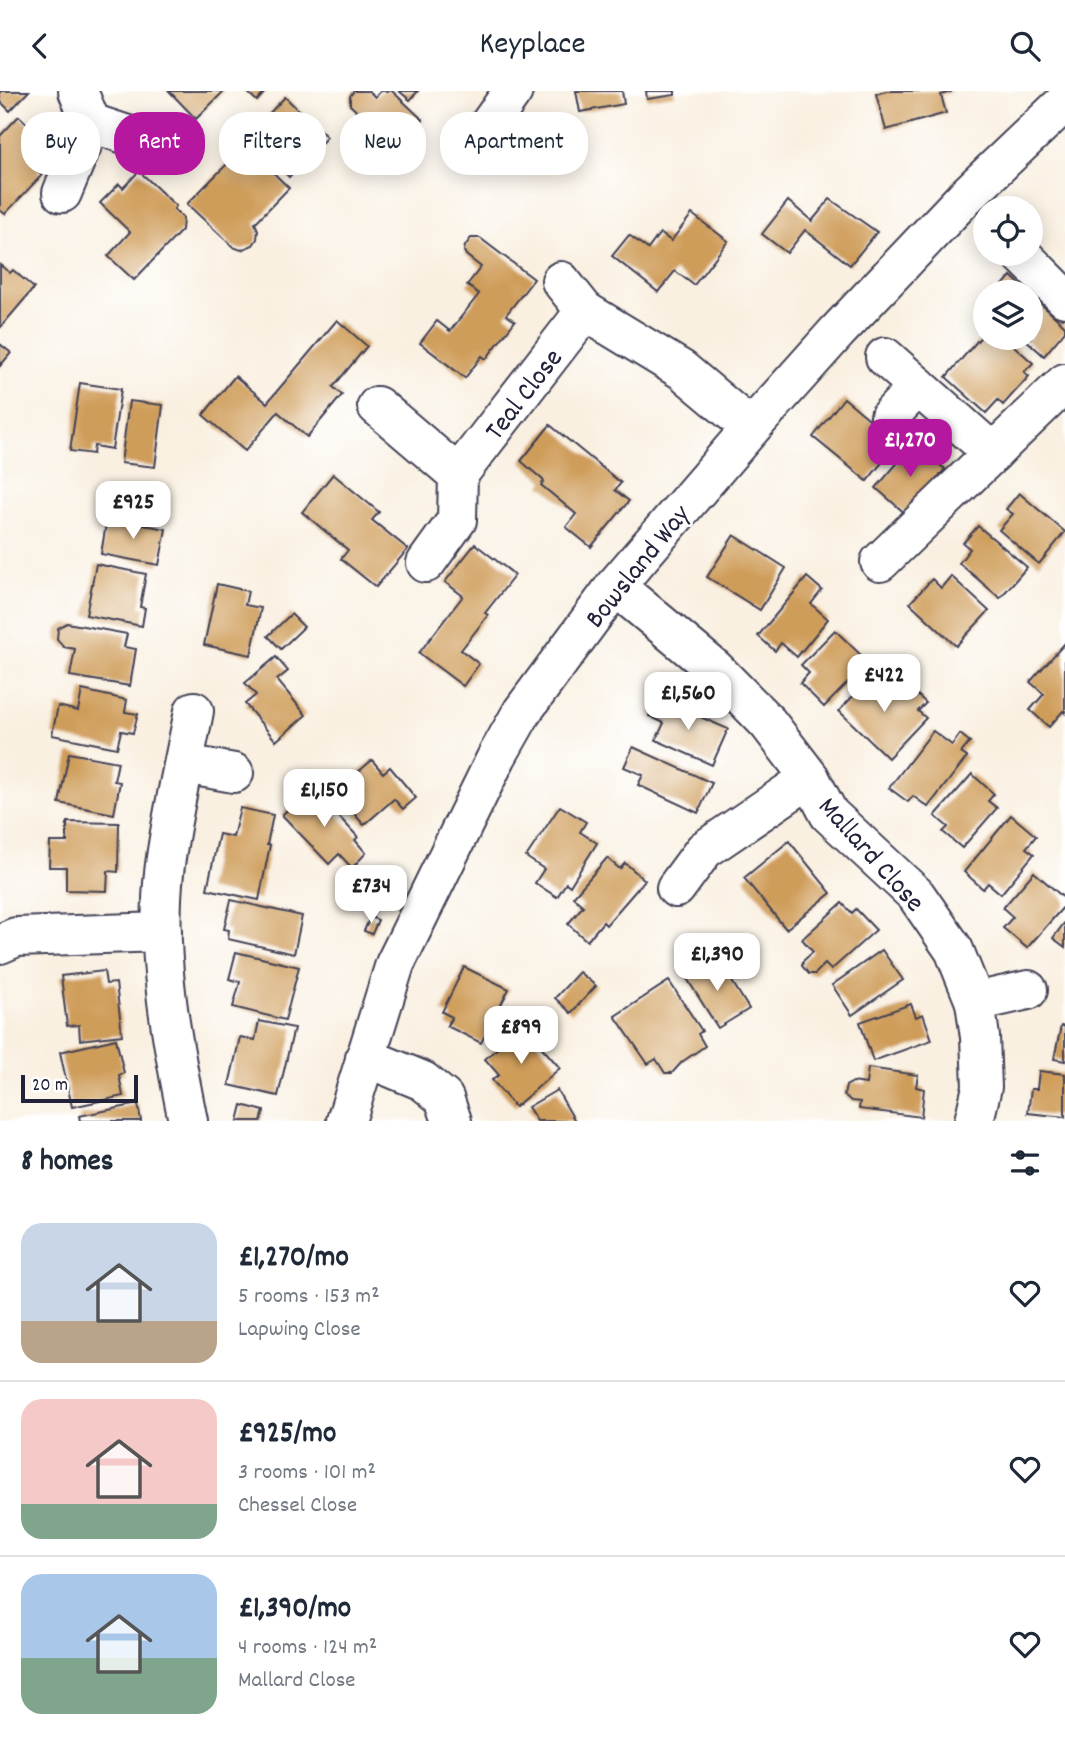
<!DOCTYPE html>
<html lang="en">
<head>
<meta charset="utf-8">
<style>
	body { margin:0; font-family:Dekko,sans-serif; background:#f2f2f3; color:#1f2937; height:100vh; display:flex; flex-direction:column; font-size:26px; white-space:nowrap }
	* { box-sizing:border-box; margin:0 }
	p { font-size:23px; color:#747a83 }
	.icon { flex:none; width:38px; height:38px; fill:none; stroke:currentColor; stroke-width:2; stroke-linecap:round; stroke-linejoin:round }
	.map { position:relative; height:1030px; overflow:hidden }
	.details { display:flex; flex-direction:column; background:#fff; flex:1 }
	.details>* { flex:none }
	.banner { position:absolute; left:21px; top:21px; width:700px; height:63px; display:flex; gap:14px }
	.fabs { position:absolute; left:973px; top:105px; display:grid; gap:14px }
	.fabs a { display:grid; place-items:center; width:70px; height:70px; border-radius:50%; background:#fff; box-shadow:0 4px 18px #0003; font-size:35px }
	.scale { position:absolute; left:21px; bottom:18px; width:117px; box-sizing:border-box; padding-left:7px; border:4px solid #22223b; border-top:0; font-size:19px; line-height:24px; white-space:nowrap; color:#22223b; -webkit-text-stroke:5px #fff; paint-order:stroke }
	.price { position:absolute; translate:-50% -60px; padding:0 16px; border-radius:14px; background:#fff; color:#222; font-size:23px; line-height:46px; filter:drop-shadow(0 2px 4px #0008) }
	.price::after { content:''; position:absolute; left:50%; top:42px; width:21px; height:16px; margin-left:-10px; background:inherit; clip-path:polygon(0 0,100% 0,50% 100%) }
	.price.current { background:#b5179e; color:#fff }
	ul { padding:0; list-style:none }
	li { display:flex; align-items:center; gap:21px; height:175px; padding:0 21px }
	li+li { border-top:2px solid #e0e1e3 }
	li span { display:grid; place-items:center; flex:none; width:196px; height:140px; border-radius:21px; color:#555 }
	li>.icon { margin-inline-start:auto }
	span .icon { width:84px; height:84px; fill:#fffc; stroke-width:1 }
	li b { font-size:30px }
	h2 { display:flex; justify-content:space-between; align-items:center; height:84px; padding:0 21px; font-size:30px }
	.pill { padding:0 24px; border-radius:28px; background:#fff; box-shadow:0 4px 18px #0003; font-size:24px; line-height:63px }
	.pill.current { background:#b5179e; color:#fff }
	header { display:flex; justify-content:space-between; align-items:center; height:91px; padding:0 21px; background:#fff; font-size:32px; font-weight:600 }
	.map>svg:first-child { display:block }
	.building { fill:#cf9d5a }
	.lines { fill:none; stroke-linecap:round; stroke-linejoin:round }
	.minor-casing { stroke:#424154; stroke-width:42 }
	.minor { stroke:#fff; stroke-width:38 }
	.labels { text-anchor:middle; stroke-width:5; stroke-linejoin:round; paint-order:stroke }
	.street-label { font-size:28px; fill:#22223b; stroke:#fff }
</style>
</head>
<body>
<header><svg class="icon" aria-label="back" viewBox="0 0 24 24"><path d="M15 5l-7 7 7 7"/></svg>Keyplace<svg class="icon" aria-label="search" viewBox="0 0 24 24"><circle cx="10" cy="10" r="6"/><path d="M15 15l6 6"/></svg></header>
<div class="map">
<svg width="1065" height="1030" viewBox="0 0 1065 1030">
	<rect width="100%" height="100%" fill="#fff"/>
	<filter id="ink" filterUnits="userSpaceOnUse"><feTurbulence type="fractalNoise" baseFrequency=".0143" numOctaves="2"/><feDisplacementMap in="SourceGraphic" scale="14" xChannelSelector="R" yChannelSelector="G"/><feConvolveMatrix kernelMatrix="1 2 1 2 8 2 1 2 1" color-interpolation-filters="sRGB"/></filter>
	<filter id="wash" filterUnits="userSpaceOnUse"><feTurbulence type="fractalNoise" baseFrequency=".00686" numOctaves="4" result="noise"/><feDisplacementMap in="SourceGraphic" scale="28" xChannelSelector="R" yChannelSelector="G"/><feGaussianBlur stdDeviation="1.57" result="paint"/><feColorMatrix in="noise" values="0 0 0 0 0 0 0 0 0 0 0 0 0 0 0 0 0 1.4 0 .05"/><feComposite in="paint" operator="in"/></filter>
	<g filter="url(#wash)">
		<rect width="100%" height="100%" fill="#f9f0e1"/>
		<g id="blocks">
			<!-- building -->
			<g class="building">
				<polygon points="0,0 29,0 10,20 0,10"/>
				<polygon points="169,0 224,0 196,28"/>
				<polygon points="246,0 266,0 257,10"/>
				<polygon points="354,0 369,0 375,6 381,0 392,0 423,29 397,57 350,14 350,5"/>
				<polygon points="399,0 418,0 410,9"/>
				<polygon points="576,0 622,0 624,13 580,21"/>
				<polygon points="646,0 675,0 675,4 647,8"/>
				<polygon points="886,0 951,0 951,1 941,4 946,22 886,39 876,3"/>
				<polygon points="285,6 327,46 289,86 252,50 268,34 263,29"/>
				<polygon points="19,25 57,61 38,81 42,84 5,123 0,119 0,45"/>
				<polygon points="253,62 289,97 255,132 258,139 257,148 253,154 241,159 233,156 187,113 228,72 236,79"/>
				<polygon points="139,80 176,115 174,118 183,127 182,139 134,189 108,165 130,141 100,112 119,93 123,97"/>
				<polygon points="830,108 877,141 850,174 805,139 787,162 762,143 788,110 812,130"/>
				<polygon points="692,123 728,150 694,194 675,180 658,201 612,165 629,144 648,158 660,142 671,150"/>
				<polygon points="471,147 480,147 534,188 506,224 515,230 486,268 482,265 465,287 420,252 437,230 450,240 479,203 467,194 481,176 466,164 464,160 465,155"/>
				<polygon points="0,174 10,182 13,179 34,197 0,237"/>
				<polygon points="1011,185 1028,201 997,201"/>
				<polygon points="1031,204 1065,235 1065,240 1044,265 1024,247 1031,247"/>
				<polygon points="337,229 367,255 333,296 342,304 307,346 278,321 245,360 203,324 235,285 267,312"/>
				<polygon points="985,241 985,247 1005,247 1033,272 1024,281 1029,285 1003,314 998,309 986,322 946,286"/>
				<polygon points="0,253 11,262 0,275"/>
				<polygon points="80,292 121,298 112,358 94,355 93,363 70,360"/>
				<polygon points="844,307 898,352 867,390 813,346"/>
				<polygon points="129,310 163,314 155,376 121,372"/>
				<polygon points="550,334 621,392 615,399 629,410 591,456 566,436 576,423 541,394 544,390 521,370"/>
				<polygon points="913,354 945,378 907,424 876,397"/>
				<polygon points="333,383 379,421 372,429 408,458 376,496 341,468 348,459 302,421"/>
				<polygon points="1019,402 1065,441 1039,473 999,439 1013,423 1006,418"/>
				<polygon points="107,427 166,438 159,474 101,463"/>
				<polygon points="978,435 1027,476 1000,507 959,472 970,458 963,452"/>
				<polygon points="734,444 786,477 760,519 707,486"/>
				<polygon points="475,453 515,484 485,522 488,524 461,559 479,573 463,595 419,562 463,505 445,491"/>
				<polygon points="96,473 146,483 140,516 145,517 142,535 86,524"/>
				<polygon points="951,485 989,520 956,555 910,512 932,488 941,497"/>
				<polygon points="807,486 822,499 811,513 828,528 797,566 781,552 775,560 758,545"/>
				<polygon points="217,493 248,500 245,514 261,517 251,564 204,554"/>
				<polygon points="291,523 304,536 281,558 268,545"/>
				<polygon points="67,532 127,543 124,556 136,558 130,595 70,585 75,558 64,556 57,548 58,537"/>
				<polygon points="835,539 868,571 824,616 800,592 809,582 801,574"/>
				<polygon points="1065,552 1065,622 1063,620 1049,636 1030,619 1044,603 1030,591"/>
				<polygon points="276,566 288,580 277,589 306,624 276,650 245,613 256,604 245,592"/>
				<polygon points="876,581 901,604 909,596 926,612 918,620 926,627 888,667 839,620"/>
				<polygon points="82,599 127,609 125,621 138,623 133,642 121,640 117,657 52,644 58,615 78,620"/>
				<polygon points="657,607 728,638 712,674 656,649 664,632 649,625"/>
				<polygon points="933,640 952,654 960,643 970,651 961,662 967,666 928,716 913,705 908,711 889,697"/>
				<polygon points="633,656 712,692 698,722 638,694 643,684 624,676"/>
				<polygon points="69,662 118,671 114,690 120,691 114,723 59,712"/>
				<polygon points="372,669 383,682 390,676 416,707 403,718 394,708 364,734 335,701"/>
				<polygon points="972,683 994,703 988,710 997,717 962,757 943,741 948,736 935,725"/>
				<polygon points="314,699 358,746 355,749 366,762 352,777 339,763 329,773 282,724 306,701 309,704"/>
				<polygon points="560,715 586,731 580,741 597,752 570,795 566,792 557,806 535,792 544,778 526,766"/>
				<polygon points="240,717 273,724 267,754 270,754 259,809 207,798 219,743 233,746"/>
				<polygon points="1011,724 1036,745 1026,757 1034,763 1001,803 988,792 983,798 964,781"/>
				<polygon points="67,731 119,732 118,781 108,780 107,800 66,799 66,776 49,776 50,751 67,751"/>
				<polygon points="789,750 831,802 786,838 744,787"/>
				<polygon points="607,767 620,778 625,772 645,789 606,834 603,831 587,850 568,833 583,815 573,806"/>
				<polygon points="1034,781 1065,808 1065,814 1027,857 1003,837 1013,826 1003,817"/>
				<polygon points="231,809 302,825 294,863 228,848 229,839 224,838"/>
				<polygon points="842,812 852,822 856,818 876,839 831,879 825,873 815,883 809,883 802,875 803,870 813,861 802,848"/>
				<polygon points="370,826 378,829 372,843 364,840"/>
				<polygon points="1065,831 1065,856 1053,847"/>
				<polygon points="882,859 903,889 852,924 832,894"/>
				<polygon points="236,861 299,876 285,929 233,916 240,891 229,888"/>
				<polygon points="717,866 749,918 718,937 686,886"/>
				<polygon points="464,876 509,898 481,952 447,935 452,926 442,921"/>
				<polygon points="104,880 106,893 116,892 122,944 80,949 79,934 67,935 61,885"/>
				<polygon points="579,881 596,895 571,922 555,907"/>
				<polygon points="669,890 702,940 698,943 705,955 682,971 672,982 665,982 656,968 648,973 615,925"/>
				<polygon points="911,913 916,926 923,923 932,949 873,970 860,931"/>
				<polygon points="259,930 294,937 278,1005 229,994 240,946 255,949"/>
				<polygon points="523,935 560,977 515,1016 492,989 499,984 485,968"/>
				<polygon points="1061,935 1065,936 1065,970 1054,968"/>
				<polygon points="116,948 124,982 119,984 123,1005 72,1016 60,961"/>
				<polygon points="868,977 918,984 916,996 924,998 921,1026 859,1018 860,1011 851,1010 844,1004 846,995 853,991 866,993"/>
				<polygon points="1039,980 1065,983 1065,1026 1028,1022 1031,998 1037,998"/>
				<polygon points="557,999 575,1030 537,1030 528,1016"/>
				<polygon points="138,1013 141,1030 80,1030 79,1025"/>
				<polygon points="242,1014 264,1020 261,1030 238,1030"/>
			</g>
		</g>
	</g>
	<g filter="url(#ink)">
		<use href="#blocks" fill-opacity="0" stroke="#424154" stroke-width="2"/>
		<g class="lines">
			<defs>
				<g id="minor">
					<polyline points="91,32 167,57"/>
					<polyline points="474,55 513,0"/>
					<polyline points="62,102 91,32 78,0"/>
					<polyline points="1021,163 1065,207"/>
					<polyline points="561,190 585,220 682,279 751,337"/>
					<polyline points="885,266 993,362"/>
					<polyline points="377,315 458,384 457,429 426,472"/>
					<polyline points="890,325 918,295"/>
					<polyline points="458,384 585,220"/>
					<polyline points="880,471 1065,292"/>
					<polyline points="615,495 715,578 768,632 810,687 829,723 916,804 954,859 975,911 980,946 982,996 974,1030"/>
					<polyline points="184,673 234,682"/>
					<polyline points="676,797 704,759 810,687"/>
					<polyline points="0,853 16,846 162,841"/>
					<polyline points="975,911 1028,899"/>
					<polyline points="365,966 423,990 444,1007 452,1030"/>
					<path d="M188 1030C172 951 155 863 164 782 170 729 184 673 194 620"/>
					<polyline points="346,1030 395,873 497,665 522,621 615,495 751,337 837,241 965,106 1065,11"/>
				</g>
			</defs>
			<!-- minor casing -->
			<use href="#minor" class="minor-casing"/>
			<!-- minor -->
			<use href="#minor" class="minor"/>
		</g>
	</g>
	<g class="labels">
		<!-- street labels -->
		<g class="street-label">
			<text transform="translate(522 302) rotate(-52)" y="10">Teal Close</text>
			<text transform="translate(636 474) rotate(-51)" y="10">Bowsland Way</text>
			<text transform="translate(873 762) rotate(48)" y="10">Mallard Close</text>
		</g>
	</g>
</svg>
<div class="fabs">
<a><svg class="icon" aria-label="locate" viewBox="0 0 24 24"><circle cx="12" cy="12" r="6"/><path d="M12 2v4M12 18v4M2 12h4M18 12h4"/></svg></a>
<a><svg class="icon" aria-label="layers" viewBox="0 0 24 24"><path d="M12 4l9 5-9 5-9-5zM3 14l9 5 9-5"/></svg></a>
</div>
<div class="scale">20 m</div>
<b class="price current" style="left:910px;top:388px">£1,270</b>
<b class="price" style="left:133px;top:450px">£925</b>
<b class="price" style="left:884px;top:623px">£422</b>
<b class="price" style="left:688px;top:641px">£1,560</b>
<b class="price" style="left:324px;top:738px">£1,150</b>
<b class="price" style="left:371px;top:834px">£734</b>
<b class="price" style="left:717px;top:902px">£1,390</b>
<b class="price" style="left:521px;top:975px">£899</b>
<div class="banner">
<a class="pill">Buy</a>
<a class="pill current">Rent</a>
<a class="pill">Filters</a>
<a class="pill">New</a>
<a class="pill">Apartment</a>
</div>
</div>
<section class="details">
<h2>8 homes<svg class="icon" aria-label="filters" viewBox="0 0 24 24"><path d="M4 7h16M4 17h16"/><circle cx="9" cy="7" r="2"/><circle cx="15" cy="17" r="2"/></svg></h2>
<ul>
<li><span style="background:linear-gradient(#c9d6e8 70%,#b9a48a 0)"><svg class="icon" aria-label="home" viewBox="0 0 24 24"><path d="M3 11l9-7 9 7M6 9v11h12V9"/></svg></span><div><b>£1,270/mo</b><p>5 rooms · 153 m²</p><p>Lapwing Close</p></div><svg class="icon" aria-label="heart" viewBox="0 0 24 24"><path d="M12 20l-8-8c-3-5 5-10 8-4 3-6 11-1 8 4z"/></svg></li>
<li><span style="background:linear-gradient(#f6c9c9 75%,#7fa58c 0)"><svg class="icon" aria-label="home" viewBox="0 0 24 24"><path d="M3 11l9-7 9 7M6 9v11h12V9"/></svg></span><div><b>£925/mo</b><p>3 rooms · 101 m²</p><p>Chessel Close</p></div><svg class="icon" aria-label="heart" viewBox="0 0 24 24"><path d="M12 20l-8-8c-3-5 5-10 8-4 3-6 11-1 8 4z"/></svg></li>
<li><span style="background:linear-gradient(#a9c7e8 60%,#7fa58c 0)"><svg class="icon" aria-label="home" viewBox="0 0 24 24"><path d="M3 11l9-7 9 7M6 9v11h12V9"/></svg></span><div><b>£1,390/mo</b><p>4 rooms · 124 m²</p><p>Mallard Close</p></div><svg class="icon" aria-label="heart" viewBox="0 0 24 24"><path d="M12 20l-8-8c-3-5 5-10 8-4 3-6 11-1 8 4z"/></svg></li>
</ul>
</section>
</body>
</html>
